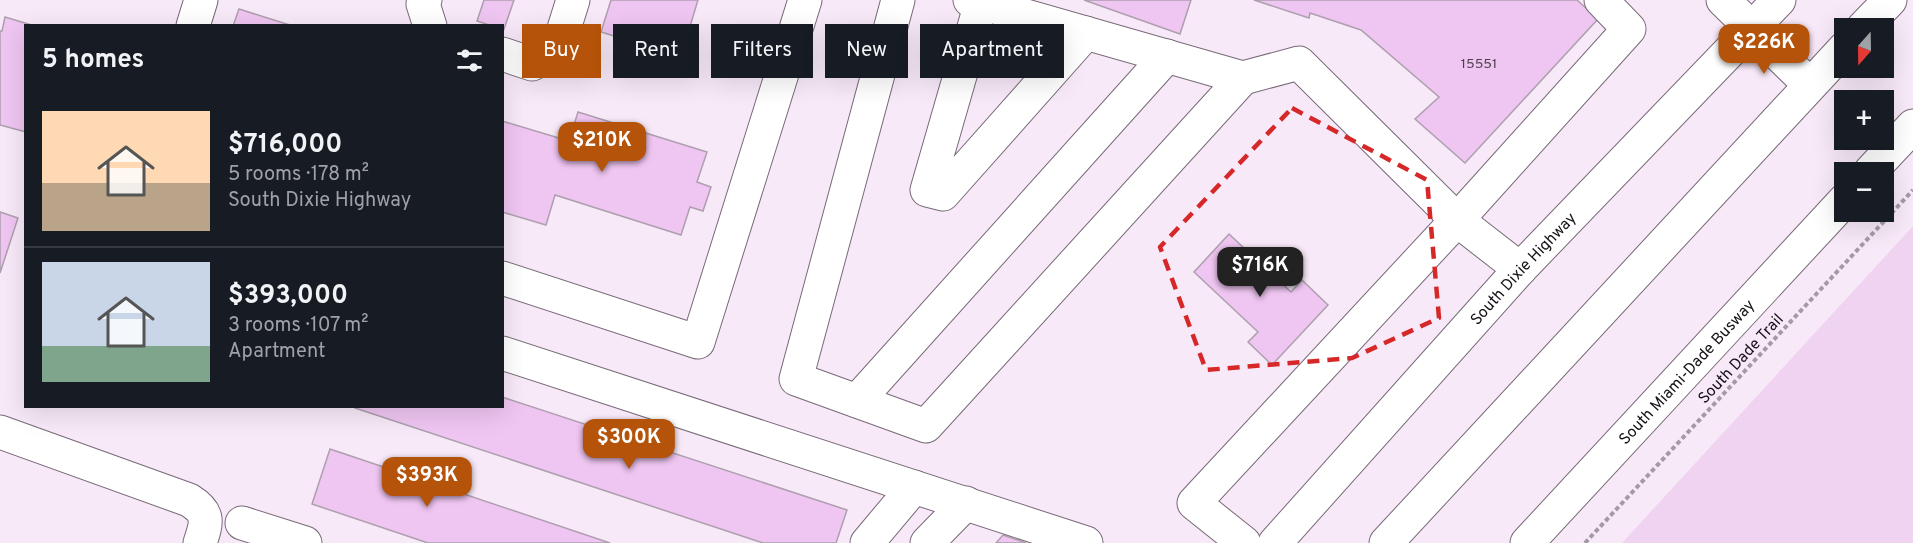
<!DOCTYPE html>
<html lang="en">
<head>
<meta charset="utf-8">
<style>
	body { margin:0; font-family:Overpass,sans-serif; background:#242831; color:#f1f3f6; height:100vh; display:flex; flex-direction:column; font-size:22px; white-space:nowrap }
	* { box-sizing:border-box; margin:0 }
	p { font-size:20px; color:#9ea1a6 }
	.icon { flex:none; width:33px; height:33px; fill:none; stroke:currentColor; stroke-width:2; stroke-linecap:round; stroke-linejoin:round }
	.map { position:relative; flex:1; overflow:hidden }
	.sheet { position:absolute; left:24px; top:24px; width:480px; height:384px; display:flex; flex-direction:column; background:#171b24; border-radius:0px; box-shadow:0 6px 24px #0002 }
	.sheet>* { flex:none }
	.guide { position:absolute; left:522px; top:24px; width:570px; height:54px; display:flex; gap:12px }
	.needle { width:39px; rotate:200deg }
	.fabs { position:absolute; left:1834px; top:18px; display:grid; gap:12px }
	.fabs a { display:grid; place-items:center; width:60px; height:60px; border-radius:0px; background:#171b24; box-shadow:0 6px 24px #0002; font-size:30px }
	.price { position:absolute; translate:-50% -51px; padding:0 14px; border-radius:12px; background:#b45309; color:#fff; font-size:20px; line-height:39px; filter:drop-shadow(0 2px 3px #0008) }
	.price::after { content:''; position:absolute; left:50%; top:36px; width:18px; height:14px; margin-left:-9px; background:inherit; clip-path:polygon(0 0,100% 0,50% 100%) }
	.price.current { background:#222; color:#fff }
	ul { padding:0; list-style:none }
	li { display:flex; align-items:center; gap:18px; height:150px; padding:0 18px }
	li+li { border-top:2px solid #363941 }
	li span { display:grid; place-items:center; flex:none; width:168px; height:120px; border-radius:0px; color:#555 }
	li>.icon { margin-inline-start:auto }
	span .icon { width:72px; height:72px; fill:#fffc; stroke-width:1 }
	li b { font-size:26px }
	h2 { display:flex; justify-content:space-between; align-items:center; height:72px; padding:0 18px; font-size:26px }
	.pill { padding:0 21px; border-radius:0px; background:#171b24; box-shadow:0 6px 24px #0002; font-size:21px; line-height:54px }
	.pill.current { background:#b45309; color:#fff }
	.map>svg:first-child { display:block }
	.green { fill:#f0d3f1 }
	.building { fill:#efc5f1; stroke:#ad9fae; stroke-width:1.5 }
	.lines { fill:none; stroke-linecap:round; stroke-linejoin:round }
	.minor-casing { stroke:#776a77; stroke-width:35 }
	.highway-casing { stroke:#776a77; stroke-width:35 }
	.path { stroke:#a599a5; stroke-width:4; stroke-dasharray:4.5 3; stroke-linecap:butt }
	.minor { stroke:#fff; stroke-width:33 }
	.highway { stroke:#fff; stroke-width:33 }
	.marked { fill:none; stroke:#d62828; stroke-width:4.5; stroke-dasharray:12 8; stroke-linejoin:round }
	.labels { text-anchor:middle; stroke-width:4.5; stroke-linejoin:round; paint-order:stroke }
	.number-label { font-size:14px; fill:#4e404f }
	.street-label { font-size:16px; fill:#181319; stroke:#f8e9f8 }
</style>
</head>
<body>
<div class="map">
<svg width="1913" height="543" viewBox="0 0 1913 543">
	<rect width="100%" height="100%" fill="#f8e9f8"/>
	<!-- green -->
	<polygon class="green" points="1913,226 1913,543 1622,543"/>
	<!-- building -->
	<g class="building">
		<polygon points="484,0 514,0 504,29 502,26 492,26 477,21"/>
		<polygon points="611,0 698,0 681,56 652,47 649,60 624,52 627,40 601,32"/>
		<polygon points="1084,0 1191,0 1180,34"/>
		<polygon points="1254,0 1577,0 1598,19 1465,163 1415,119 1439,97 1361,30 1310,13 1309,18"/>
		<polygon points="239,9 293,26 233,26"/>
		<polygon points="5,17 35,26 26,26 26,132 0,125 0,31 2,31"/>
		<polygon points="578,112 707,152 697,182 711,187 703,211 690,207 681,235 555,195 546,225 502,212 502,121 569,141"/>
		<polygon points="0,212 18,218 0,273"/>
		<polygon points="1229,234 1291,292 1302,280 1328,305 1272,365 1248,342 1258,332 1194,272"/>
		<polygon points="502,397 847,510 836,543 763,543 355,408 356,406 502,406"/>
		<polygon points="330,449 610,543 428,543 312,504"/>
		<polygon points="1003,535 1026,543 996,543"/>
	</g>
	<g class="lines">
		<defs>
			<g id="minor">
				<polyline points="425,0 423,4 430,26"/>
				<polyline points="898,0 796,379 926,426 1243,78"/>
				<polyline points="970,0 1243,78 1299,63 1457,220 1629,29 1601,0"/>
				<polyline points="1723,0 1810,85"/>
				<polyline points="981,3 927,190 943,194 1086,33"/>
				<polyline points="193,26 201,0"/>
				<polyline points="502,54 532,64 557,51 573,0"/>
				<polyline points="1870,172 1913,126"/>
				<polyline points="502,278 698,342 805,0"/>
				<polyline points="502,353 1086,543"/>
				<polyline points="857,401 1167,56"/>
				<path d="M0 432 189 500C210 513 207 522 200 543"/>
				<polyline points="242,523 305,543"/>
				<polyline points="867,543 914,487"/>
				<polyline points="927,543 966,503"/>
				<polyline points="1244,543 1194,503 1457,220 1520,269"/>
				<path id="s1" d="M1527 543 1845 200"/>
			</g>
			<g id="highway">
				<polyline points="1863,28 1890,0"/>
				<path id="s2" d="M1275 543 1520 269 1779 0"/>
				<polyline points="1386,543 1845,48"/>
			</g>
		</defs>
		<!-- minor casing -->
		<use href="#minor" class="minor-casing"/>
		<!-- highway casing -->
		<use href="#highway" class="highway-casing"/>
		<!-- path -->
		<polyline class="path" points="1585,543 1913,190"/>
		<!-- minor -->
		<use href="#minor" class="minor"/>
		<!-- highway -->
		<use href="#highway" class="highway"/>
	</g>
	<!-- marked area -->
	<path class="marked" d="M1292 108 1427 180 1439 318 1352 358 1206 370 1160 247Z"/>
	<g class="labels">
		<!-- number labels -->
		<g class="number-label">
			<text x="1479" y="68">15551</text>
		</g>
		<!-- street labels -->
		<g class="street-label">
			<text dy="6" stroke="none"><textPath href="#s2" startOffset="370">South Dixie Highway</textPath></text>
			<text transform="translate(1740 358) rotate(-47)" y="6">South Dade Trail</text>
			<text dy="6" stroke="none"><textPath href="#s1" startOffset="234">South Miami-Dade Busway</textPath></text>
		</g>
	</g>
</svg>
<div class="fabs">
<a><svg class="needle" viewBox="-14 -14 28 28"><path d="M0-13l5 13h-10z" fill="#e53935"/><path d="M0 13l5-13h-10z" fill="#9ea1a6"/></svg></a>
<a>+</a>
<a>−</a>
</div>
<b class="price" style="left:1764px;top:75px">$226K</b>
<b class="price" style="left:602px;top:173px">$210K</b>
<b class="price current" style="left:1260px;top:298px">$716K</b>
<b class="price" style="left:629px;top:470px">$300K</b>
<b class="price" style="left:427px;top:508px">$393K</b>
<div class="guide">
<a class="pill current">Buy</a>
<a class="pill">Rent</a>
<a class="pill">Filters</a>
<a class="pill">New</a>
<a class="pill">Apartment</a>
</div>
<section class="sheet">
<h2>5 homes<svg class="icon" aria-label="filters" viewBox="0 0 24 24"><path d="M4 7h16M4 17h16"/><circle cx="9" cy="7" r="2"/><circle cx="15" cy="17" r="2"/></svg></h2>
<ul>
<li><span style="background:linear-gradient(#ffd9b3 60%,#b9a48a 0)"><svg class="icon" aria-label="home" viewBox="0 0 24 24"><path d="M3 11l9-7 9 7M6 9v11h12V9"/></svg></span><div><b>$716,000</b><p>5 rooms · 178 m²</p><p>South Dixie Highway</p></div></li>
<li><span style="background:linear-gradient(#c9d6e8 70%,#7fa58c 0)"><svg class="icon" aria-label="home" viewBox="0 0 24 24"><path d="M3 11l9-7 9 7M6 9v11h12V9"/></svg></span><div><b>$393,000</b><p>3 rooms · 107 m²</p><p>Apartment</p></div></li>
</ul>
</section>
</div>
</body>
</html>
